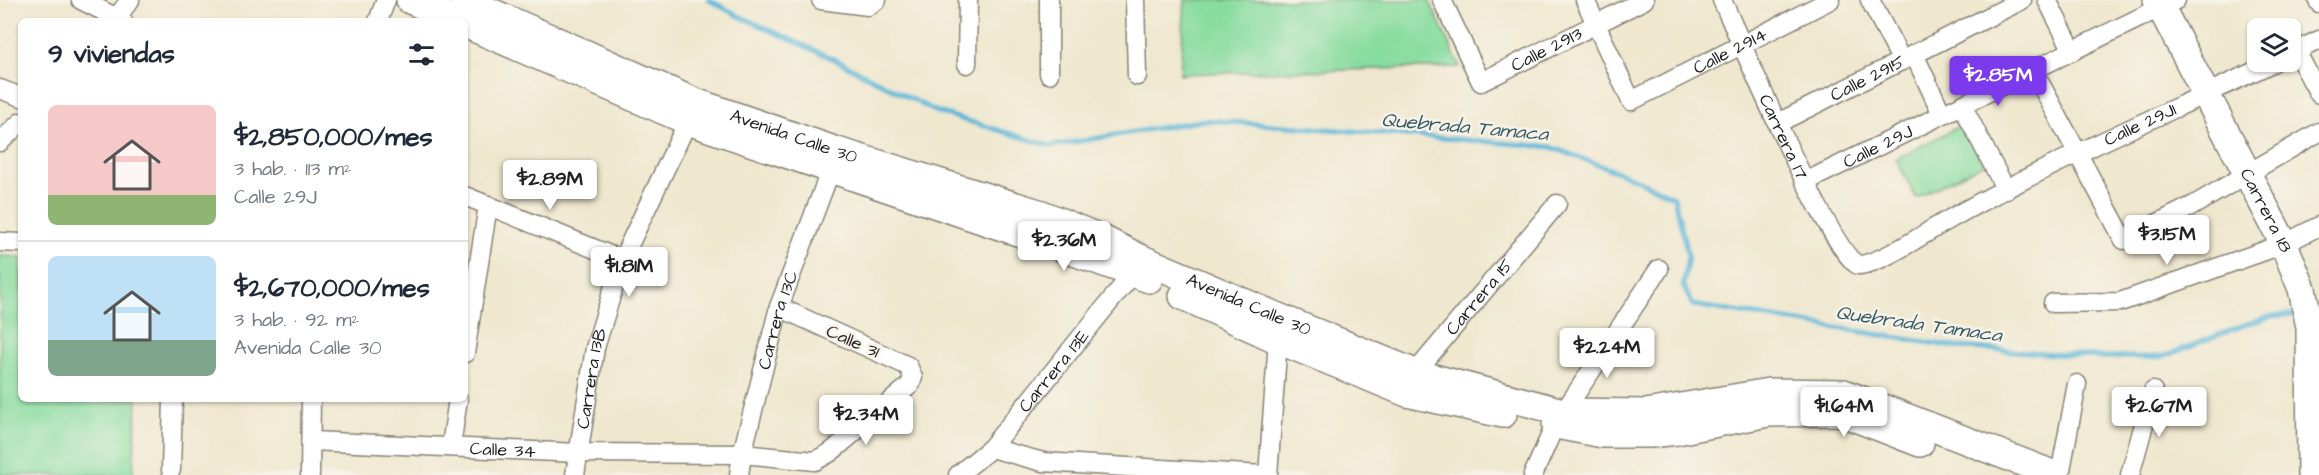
<!DOCTYPE html>
<html lang="es">
<head>
<meta charset="utf-8">
<style>
	body { margin:0; font-family:"Architects Daughter",sans-serif; background:#f2f2f3; color:#1f2937; height:100vh; display:flex; flex-direction:column; font-size:22px; white-space:nowrap }
	* { box-sizing:border-box; margin:0 }
	p { font-size:20px; color:#747a83 }
	.icon { flex:none; width:33px; height:33px; fill:none; stroke:currentColor; stroke-width:2; stroke-linecap:round; stroke-linejoin:round }
	.map { position:relative; flex:1; overflow:hidden }
	.side { position:absolute; left:18px; top:18px; width:450px; height:384px; display:flex; flex-direction:column; background:#fff; border-radius:9px; box-shadow:0 2px 4px #0004 }
	.side>* { flex:none }
	.tools { position:absolute; left:2247px; top:18px; display:grid; gap:12px }
	.tools a { display:grid; place-items:center; width:54px; height:54px; border-radius:9px; background:#fff; box-shadow:0 2px 4px #0004; font-size:30px }
	.price { position:absolute; translate:-50% -51px; padding:0 14px; border-radius:6px; background:#fff; color:#222; font-size:20px; line-height:39px; filter:drop-shadow(0 2px 3px #0008) }
	.price::after { content:''; position:absolute; left:50%; top:36px; width:18px; height:14px; margin-left:-9px; background:inherit; clip-path:polygon(0 0,100% 0,50% 100%) }
	.price.active { background:#7c3aed; color:#fff }
	ul { padding:0; list-style:none }
	li { display:flex; align-items:center; gap:18px; height:150px; padding:0 30px }
	li+li { border-top:2px solid #e0e1e3 }
	li span { display:grid; place-items:center; flex:none; width:168px; height:120px; border-radius:9px; color:#555 }
	li>.icon { margin-inline-start:auto }
	span .icon { width:72px; height:72px; fill:#fffc; stroke-width:1 }
	li b { font-size:26px }
	h2 { display:flex; justify-content:space-between; align-items:center; height:72px; padding:0 30px; font-size:26px }
	.map>svg:first-child { display:block }
	.green { fill:#87dc9f; stroke:#527c5e; stroke-width:1.5 }
	.lines { fill:none; stroke-linecap:round; stroke-linejoin:round }
	.stream { stroke:#5ab6d8; stroke-width:5 }
	.minor-casing { stroke:#868275; stroke-width:21 }
	.secondary-casing { stroke:#868275; stroke-width:30 }
	.minor { stroke:#fff; stroke-width:18 }
	.secondary { stroke:#fff; stroke-width:27 }
	.labels { text-anchor:middle; stroke-width:5; stroke-linejoin:round; paint-order:stroke }
	.street-label { font-size:18px; fill:#1c1c1c; stroke:#f7f3e8 }
	.water-label { font-size:20px; font-style:italic; fill:#355a67; stroke:#f7f3e8 }
</style>
</head>
<body>
<div class="map">
<svg width="2319" height="475" viewBox="0 0 2319 475">
	<rect width="100%" height="100%" fill="#f7f3e8"/>
	<filter id="ink" filterUnits="userSpaceOnUse"><feTurbulence type="fractalNoise" baseFrequency=".0167" numOctaves="2"/><feDisplacementMap in="SourceGraphic" scale="12" xChannelSelector="R" yChannelSelector="G"/><feConvolveMatrix kernelMatrix="1 2 1 2 8 2 1 2 1" color-interpolation-filters="sRGB"/></filter>
	<filter id="wash" filterUnits="userSpaceOnUse"><feTurbulence type="fractalNoise" baseFrequency=".008" numOctaves="4" result="noise"/><feDisplacementMap in="SourceGraphic" scale="24" xChannelSelector="R" yChannelSelector="G"/><feGaussianBlur stdDeviation="1.35" result="paint"/><feColorMatrix in="noise" values="0 0 0 0 0 0 0 0 0 0 0 0 0 0 0 0 0 1.4 0 .05"/><feComposite in="paint" operator="in"/></filter>
	<g filter="url(#wash)">
		<rect width="100%" height="100%" fill="#efe7ce"/>
		<!-- green -->
		<g class="green">
			<polygon points="1185,0 1429,0 1460,67 1180,74"/>
			<polygon points="1963,124 1984,164 1916,198 1896,159"/>
			<polygon points="0,256 21,257 21,399 137,399 133,475 0,475"/>
		</g>
		<g class="lines">
			<!-- stream -->
			<polyline class="stream" points="709,0 739,16 836,60 935,111 1051,146 1205,120 1392,134 1551,147 1631,177 1674,197 1688,256 1683,286 1693,305 1956,347 2099,357 2162,357 2247,324 2273,316 2299,314"/>
		</g>
	</g>
	<g filter="url(#ink)">
		<g class="lines">
			<defs>
				<g id="minor">
					<polyline points="81,0 123,21"/>
					<polyline points="821,0 868,6 877,0"/>
					<polyline points="1049,0 1049,74"/>
					<polyline points="1135,0 1137,76"/>
					<path id="s1" d="M1442 0 1481 82 1644 0"/>
					<path id="s2" d="M1585 0 1631 101 1830 0"/>
					<path id="s3" d="M1722 0C1740 40 1830 252 1858 265 1879 265 1923 234 1943 223 2049 162 2164 115 2274 62"/>
					<polyline points="1870,0 1902,61"/>
					<polyline points="2047,0 2073,51"/>
					<polyline points="2318,0 2319,3"/>
					<polyline points="114,21 130,0"/>
					<polyline points="378,21 386,0"/>
					<polyline points="2296,51 2319,94"/>
					<polyline points="1914,54 1942,114"/>
					<polyline points="2290,54 2319,40"/>
					<polyline points="967,64 968,0"/>
					<polyline points="2033,70 2124,240 2194,205 2319,132"/>
					<polyline points="0,89 21,97"/>
					<polyline points="1962,105 2006,190"/>
					<path id="s4" d="M1778 123 2022 0"/>
					<polyline points="0,142 21,122"/>
					<path id="s5" d="M1805 182 2176 0"/>
					<polyline points="465,196 622,260"/>
					<polyline points="0,242 21,243"/>
					<polyline points="2053,303 2120,302 2284,244 2319,226"/>
					<polyline points="465,353 488,205"/>
					<path id="s6" d="M1412 381 1415 373 1557 204"/>
					<path id="s7" d="M311 441 579 453 742 454 815 461 831 452 910 385 913 377 908 366 779 307"/>
					<polyline points="451,446 458,399"/>
					<polyline points="991,448 1043,462 1264,475"/>
					<polyline points="171,470 173,399"/>
					<polyline points="310,475 311,399"/>
					<path id="s8" d="M575 475 595 348 622 260 688 121"/>
					<path id="s9" d="M739 475 742 454 779 307 831 169"/>
					<path id="s10" d="M958 475 991 448 1134 272 1137 265"/>
					<polyline points="1268,475 1278,340"/>
					<polyline points="1533,475 1555,425 1659,269"/>
					<polyline points="2060,475 2077,384"/>
					<polyline points="2130,475 2153,391"/>
				</g>
				<g id="secondary">
					<polyline points="410,0 458,21"/>
					<path id="s11" d="M464 0 695 102 837 151 1042 214 1100 238 1140 258 1283 319 1415 373 1563 412 1646 413 1769 392 1844 393 2055 475"/>
					<path id="s12" d="M2157 0 2284 244 2302 289 2310 327 2311 475"/>
					<polyline points="465,24 688,121 1035,238 1149,279"/>
					<polyline points="1183,296 1278,340 1407,393 1503,414"/>
					<polyline points="1556,425 1603,434 1650,434 1677,431 1768,413 1840,412 1920,443"/>
				</g>
			</defs>
			<!-- minor casing -->
			<use href="#minor" class="minor-casing"/>
			<!-- secondary casing -->
			<use href="#secondary" class="secondary-casing"/>
			<!-- minor -->
			<use href="#minor" class="minor"/>
			<!-- secondary -->
			<use href="#secondary" class="secondary"/>
		</g>
	</g>
	<g class="labels">
		<!-- street labels -->
		<g class="street-label">
			<text dy="6" stroke="none"><textPath href="#s1" startOffset="164">Calle 29I3</textPath></text>
			<text dy="6" stroke="none"><textPath href="#s2" startOffset="222">Calle 29I4</textPath></text>
			<text dy="6" stroke="none"><textPath href="#s4" startOffset="100">Calle 29I5</textPath></text>
			<text dy="6" stroke="none"><textPath href="#s3" startOffset="615">Calle 29J1</textPath></text>
			<text dy="6" stroke="none"><textPath href="#s11" startOffset="357">Avenida Calle 30</textPath></text>
			<text dy="6" stroke="none"><textPath href="#s3" startOffset="150">Carrera 17</textPath></text>
			<text dy="6" stroke="none"><textPath href="#s5" startOffset="81">Calle 29J</textPath></text>
			<text dy="6" stroke="none"><textPath href="#s12" startOffset="237">Carrera 18</textPath></text>
			<text dy="6" stroke="none"><textPath href="#s6" startOffset="108">Carrera 15</textPath></text>
			<text dy="6" stroke="none"><textPath href="#s11" startOffset="843">Avenida Calle 30</textPath></text>
			<text dy="6" stroke="none"><textPath href="#s9" startOffset="160">Carrera 13C</textPath></text>
			<text transform="translate(853 341) rotate(24)" y="6">Calle 31</text>
			<text dy="6" stroke="none"><textPath href="#s10" startOffset="142">Carrera 13E</textPath></text>
			<text dy="6" stroke="none"><textPath href="#s8" startOffset="98">Carrera 13B</textPath></text>
			<text dy="6" stroke="none"><textPath href="#s7" startOffset="192">Calle 34</textPath></text>
		</g>
		<!-- water labels -->
		<g class="water-label">
			<text transform="translate(1465 126) rotate(5)" y="7">Quebrada Tamaca</text>
			<text transform="translate(1919 323) rotate(8)" y="7">Quebrada Tamaca</text>
		</g>
	</g>
</svg>
<div class="tools">
<a><svg class="icon" aria-label="layers" viewBox="0 0 24 24"><path d="M12 4l9 5-9 5-9-5zM3 14l9 5 9-5"/></svg></a>
</div>
<b class="price active" style="left:1998px;top:107px">$2.85M</b>
<b class="price" style="left:550px;top:211px">$2.89M</b>
<b class="price" style="left:2167px;top:266px">$3.15M</b>
<b class="price" style="left:1064px;top:272px">$2.36M</b>
<b class="price" style="left:629px;top:298px">$1.81M</b>
<b class="price" style="left:1607px;top:379px">$2.24M</b>
<b class="price" style="left:1844px;top:438px">$1.64M</b>
<b class="price" style="left:2159px;top:438px">$2.67M</b>
<b class="price" style="left:866px;top:446px">$2.34M</b>
<section class="side">
<h2>9 viviendas<svg class="icon" aria-label="filters" viewBox="0 0 24 24"><path d="M4 7h16M4 17h16"/><circle cx="9" cy="7" r="2"/><circle cx="15" cy="17" r="2"/></svg></h2>
<ul>
<li><span style="background:linear-gradient(#f6c9c9 75%,#8fb573 0)"><svg class="icon" aria-label="home" viewBox="0 0 24 24"><path d="M3 11l9-7 9 7M6 9v11h12V9"/></svg></span><div><b>$2,850,000/mes</b><p>3 hab. · 113 m²</p><p>Calle 29J</p></div></li>
<li><span style="background:linear-gradient(#bfe0f5 70%,#7fa58c 0)"><svg class="icon" aria-label="home" viewBox="0 0 24 24"><path d="M3 11l9-7 9 7M6 9v11h12V9"/></svg></span><div><b>$2,670,000/mes</b><p>3 hab. · 92 m²</p><p>Avenida Calle 30</p></div></li>
</ul>
</section>
</div>
</body>
</html>
